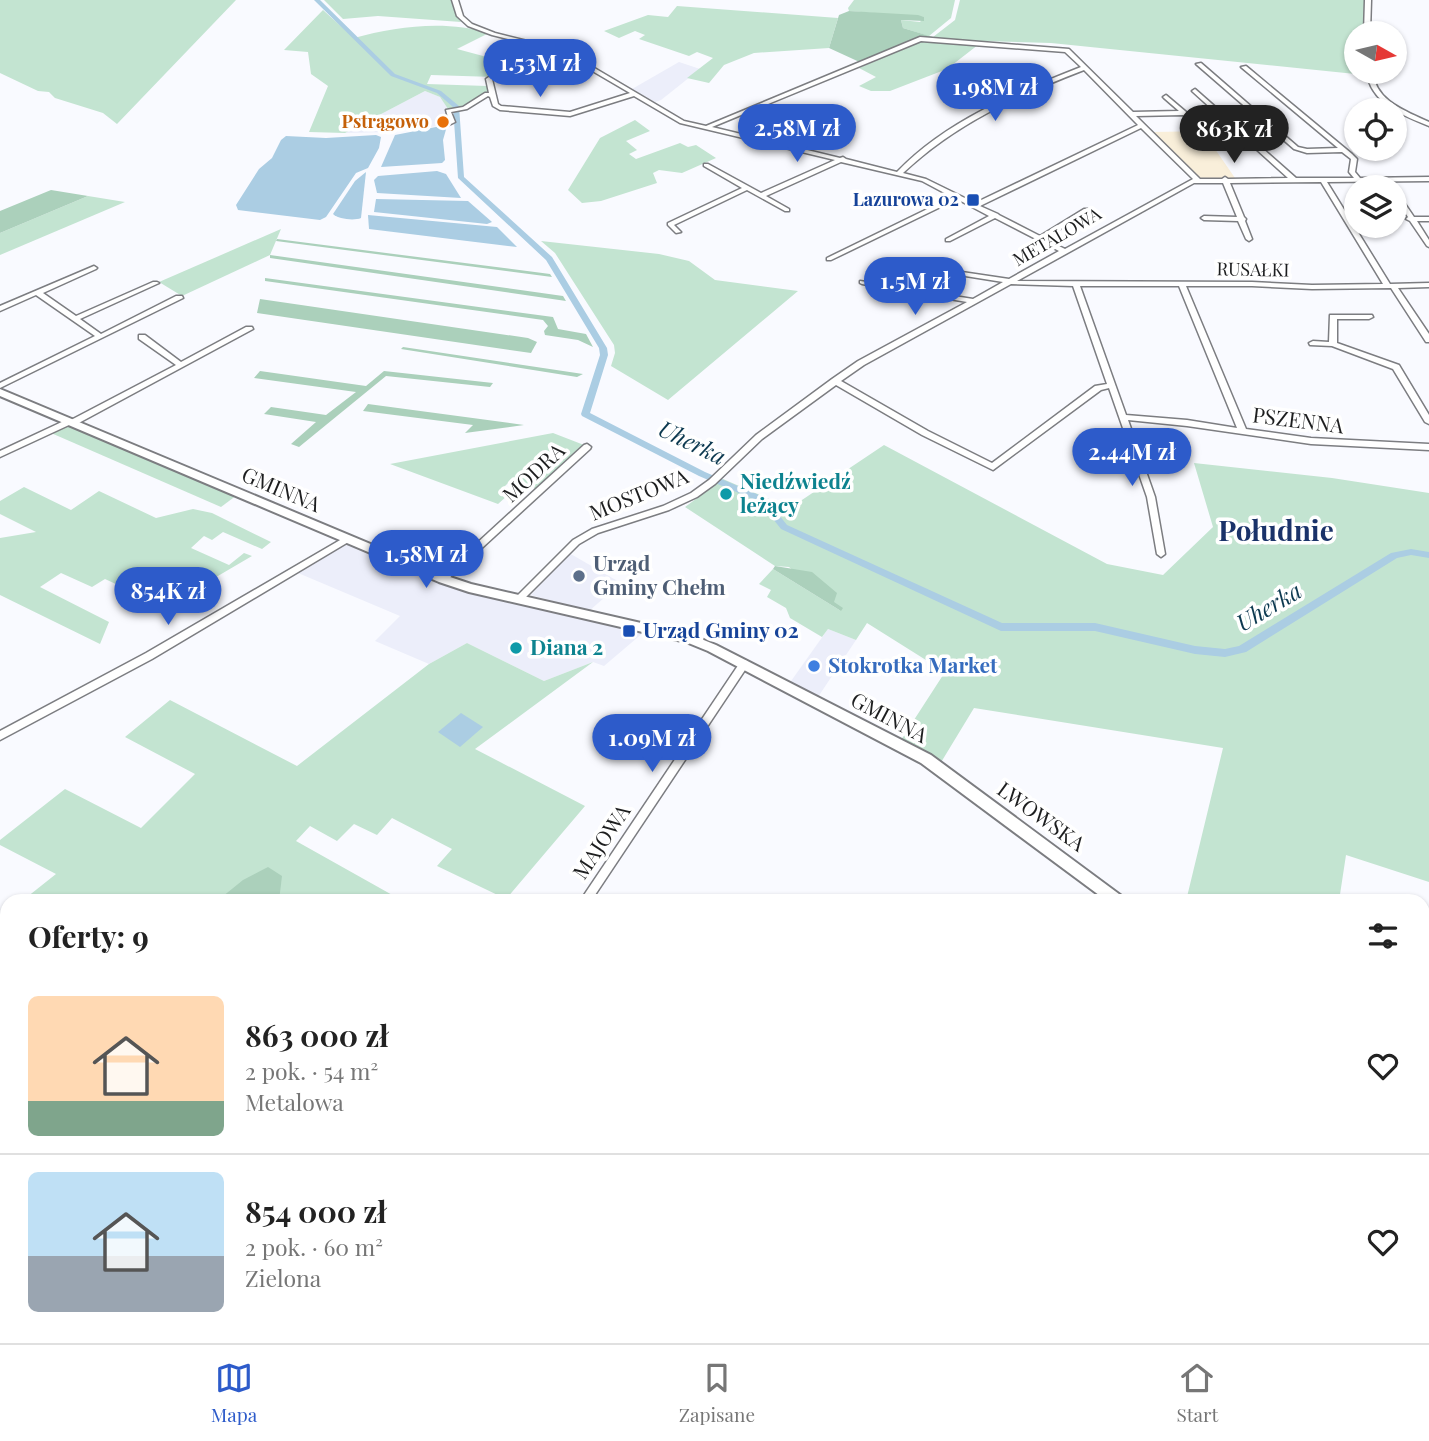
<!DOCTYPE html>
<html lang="pl">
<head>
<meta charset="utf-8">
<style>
	body { margin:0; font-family:"Playfair Display",serif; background:#f2f2f2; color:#222; height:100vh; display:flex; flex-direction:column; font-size:26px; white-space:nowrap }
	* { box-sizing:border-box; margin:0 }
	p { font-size:23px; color:#767676 }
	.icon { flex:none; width:38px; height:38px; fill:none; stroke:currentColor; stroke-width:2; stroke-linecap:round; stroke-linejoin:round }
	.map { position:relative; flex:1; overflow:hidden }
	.side { position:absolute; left:0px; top:894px; width:1430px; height:450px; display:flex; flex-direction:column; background:#fff; border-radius:21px 21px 0 0; box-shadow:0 2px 5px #0004 }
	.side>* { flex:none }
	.needle { width:46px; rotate:98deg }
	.buttons { position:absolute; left:1344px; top:21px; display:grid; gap:14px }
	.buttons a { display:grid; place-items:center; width:63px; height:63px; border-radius:50%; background:#fff; box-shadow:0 2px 5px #0004; font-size:35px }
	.price { position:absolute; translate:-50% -60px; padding:0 16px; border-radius:24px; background:#2d5bca; color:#fff; font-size:23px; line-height:46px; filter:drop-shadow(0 2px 4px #0008) }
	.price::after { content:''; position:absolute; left:50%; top:42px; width:21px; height:16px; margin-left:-10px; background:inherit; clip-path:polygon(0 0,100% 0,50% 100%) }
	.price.active { background:#222; color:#fff }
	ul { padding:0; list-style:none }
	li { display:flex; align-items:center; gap:21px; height:175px; padding:0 28px }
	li+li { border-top:2px solid #e0e0e0 }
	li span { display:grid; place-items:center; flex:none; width:196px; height:140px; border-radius:10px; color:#555 }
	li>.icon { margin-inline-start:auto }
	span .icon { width:84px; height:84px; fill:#fffc; stroke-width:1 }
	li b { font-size:30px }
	h2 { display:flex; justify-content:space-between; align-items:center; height:84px; padding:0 28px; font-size:30px }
	.menu { display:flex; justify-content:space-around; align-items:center; height:98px; border-top:2px solid #e0e0e0; background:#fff; font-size:19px; color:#767676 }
	.menu a { display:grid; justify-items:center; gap:4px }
	.menu .active { color:#2d5bca }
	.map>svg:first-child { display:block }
	.built { fill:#eceefa }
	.education { fill:#f9efda }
	.green { fill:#c3e4d1 }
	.forest { fill:#abd0bb }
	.water { fill:#abcde3 }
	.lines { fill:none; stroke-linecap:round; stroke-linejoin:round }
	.river { fill:#abcde3; fill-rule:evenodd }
	.minor-casing { stroke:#7c7d81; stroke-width:3 }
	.major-casing { stroke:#7c7d81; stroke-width:4 }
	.minor { fill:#fff; fill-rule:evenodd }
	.major { fill:#fff; fill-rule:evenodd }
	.food-dot { fill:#e8710a; stroke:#fff; stroke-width:2.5 }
	.transit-dot { fill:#1a4fb4; stroke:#fff; stroke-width:2.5 }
	.culture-dot { fill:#0f9aa8; stroke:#fff; stroke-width:2.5 }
	.service-dot { fill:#5c6f8a; stroke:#fff; stroke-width:2.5 }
	.shop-dot { fill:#3f7fe0; stroke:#fff; stroke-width:2.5 }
	.labels { text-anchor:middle; stroke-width:7; stroke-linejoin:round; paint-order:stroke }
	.far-food-label { font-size:18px; font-weight:bold; fill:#c56008; stroke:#fff; text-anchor:end }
	.far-transit-label { font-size:18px; font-weight:bold; fill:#164399; stroke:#fff; text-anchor:end }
	.far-street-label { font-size:18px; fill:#1d1e1f; stroke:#fff }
	.street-label { font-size:21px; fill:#1d1e1f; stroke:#fff }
	.culture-label { font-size:21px; font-weight:bold; fill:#0d838f; stroke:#fff; text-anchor:start }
	.service-label { font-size:21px; font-weight:bold; fill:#4e5e75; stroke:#fff; text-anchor:start }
	.transit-label { font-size:21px; font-weight:bold; fill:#164399; stroke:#fff; text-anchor:start }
	.shop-label { font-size:21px; font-weight:bold; fill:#366cbe; stroke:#fff; text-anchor:start }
	.water-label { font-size:23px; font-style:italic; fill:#0c3950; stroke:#fff }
	.district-label { font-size:28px; font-weight:bold; fill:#1a3269; stroke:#fff }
</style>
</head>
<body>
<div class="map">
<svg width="1429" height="1343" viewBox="0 0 1429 1343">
	<rect width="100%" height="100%" fill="#f9faff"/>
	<!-- built -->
	<g class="built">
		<polygon points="679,62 700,69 661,100 655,102 632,89"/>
		<polygon points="425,91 440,97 448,109 455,108 456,124 387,132 345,133"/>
		<polygon points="348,542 454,587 644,632 604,666 593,662 544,681 467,643 429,664 375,641 400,616 298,573"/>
		<polygon points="569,553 621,583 589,611 531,595"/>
		<polygon points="828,629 856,640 818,697 789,684"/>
		<polygon points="1423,1128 1429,1131 1429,1288 1423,1291"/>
	</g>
	<!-- education -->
	<polygon class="education" points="1209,131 1222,144 1215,149 1235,178 1198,178 1153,132"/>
	<!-- green -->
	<g class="green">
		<polygon points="0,0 236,0 117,124 103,113 55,98 49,92 38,91 0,73"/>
		<polygon points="324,0 452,0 455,13 461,22 378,16 343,19"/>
		<polygon points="854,0 955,0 951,18 929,36 903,28 901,20 920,22 924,17 849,11 848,8"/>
		<polygon points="960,0 1366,0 1363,33 1356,33 1356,72 1366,72 1365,75 1051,43 983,41 947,69 890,91 871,91 859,86 876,77 859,68 933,37 955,20"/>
		<polygon points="677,6 838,18 829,48 754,53 724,65 709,83 687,78 713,58 697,52 689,56 639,39 645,35 635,31 619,38 604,31 648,15 668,17"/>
		<path d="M323 10 354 38C397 26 446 20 489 33L457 49 498 60 514 54 530 64 563 54 591 70 536 88 530 78 431 75 427 84 487 86 488 93 462 107 448 109 440 97 425 91 345 133 309 132 328 86 311 74 308 52 284 50Z"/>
		<polygon points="635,120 650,131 626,141 637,150 629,154 636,159 680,143 688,147 696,145 716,158 682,173 659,170 653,173 657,183 601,201 582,203 568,190 600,138"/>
		<polygon points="88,196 125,202 0,255 0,233"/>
		<polygon points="281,229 270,255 182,296 159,282"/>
		<polygon points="541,241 659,254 689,261 715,280 798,291 668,400 611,366 615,353 614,345 555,253"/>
		<polygon points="69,425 237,495 221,507 51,433"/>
		<polygon points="553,433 584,445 536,489 511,480 500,491 508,495 498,504 390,464"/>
		<polygon points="884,445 1107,564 1163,575 1213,527 1194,463 1332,478 1429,493 1429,882 1346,855 1339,901 1186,901 1223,748 974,708 940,764 901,740 945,672 867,623 856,640 828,629 822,637 790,618 786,608 767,597 771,590 759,584 773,569 841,611 789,567 775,566 685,507 723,479 790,508"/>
		<polygon points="24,487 71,510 99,491 156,518 193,509 212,513 271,542 262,549 223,532 212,540 204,536 191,548 229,565 244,553 252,556 165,607 105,579 92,587 61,573 40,587 109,622 100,644 0,595 0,538 36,532 0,514 0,501"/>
		<polygon points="467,643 544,681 593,662 475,749 585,806 506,899 437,866 452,849 392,818 377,835 354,824 337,841 310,826 296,841 403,901 22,901 56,874 0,845 0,840 65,789 141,828 195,774 125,737 170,700 297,766 429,664"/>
		<polygon points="7,913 7,1204 0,1212 0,919"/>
	</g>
	<!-- forest -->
	<g class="forest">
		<polygon points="849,11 918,15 924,17 924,21 901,20 903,28 933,37 866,65 829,48 839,15"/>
		<polygon points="51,190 88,196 0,233 0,211"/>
		<polygon points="277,239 550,274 552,277 276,241"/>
		<polygon points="270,255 563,296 566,301 270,258"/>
		<polygon points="265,278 553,317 558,329 586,334 593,347 578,340 545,335 544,331 548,326 543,320 265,281"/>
		<polygon points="260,299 528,338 537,342 531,353 257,313"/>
		<polygon points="403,347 583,374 577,377 401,349"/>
		<polygon points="260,371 366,386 384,371 493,383 490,387 386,376 299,447 291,444 316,422 264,414 271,407 326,415 356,392 254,378"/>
		<polygon points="368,404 524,425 465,433 473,425 363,411"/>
		<polygon points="775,566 812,572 837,593 834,602 843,608 841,611 773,569"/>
		<polygon points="268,867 282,876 279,901 217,901 243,880"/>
	</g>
	<!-- water -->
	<g class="water">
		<polygon points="441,126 447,126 443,140 445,160 442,163 381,167 395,135"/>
		<polygon points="376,135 381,137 379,148 368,168 356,173 326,217 320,220 238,210 236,205 259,169 272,158 281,140 286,136 326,138"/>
		<polygon points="437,171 446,174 461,198 377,193 374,180 378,176"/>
		<path d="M366 172 361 218C354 221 338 219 333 214L355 181Z"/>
		<polygon points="376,199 468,201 492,222 487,224 374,212"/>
		<polygon points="368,215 497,227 517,247 369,229"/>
		<polygon points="461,713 483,727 460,747 438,732"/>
	</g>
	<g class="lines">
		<!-- river -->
		<polygon class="river" points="314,0 320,0 395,74 441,91 459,106 464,177 552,257 607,348 608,355 590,413 705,472 761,496 768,501 787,525 1002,623 1095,623 1195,646 1225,649 1239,646 1391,553 1411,549 1429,552 1429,558 1411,555 1397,558 1246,652 1225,657 1195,654 1095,631 1001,631 781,529 762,505 755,500 699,476 582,416 581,414 600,355 599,348 546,260 458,178 453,107 437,93 391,76"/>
		<defs>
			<g id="minor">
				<path d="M452 0H458L463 16 472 24 495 33 564 50 684 121 706 126 920 37 1069 49 1133 112 1179 111 1164 98 1163 97 1166 95 1205 128V130H1201L1183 115 1136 116 1200 179H1222L1225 177 1228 179 1288 178 1193 92 1192 91 1195 89 1296 178H1354L1349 172 1351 159 1342 152 1307 153 1294 149 1196 64 1201 63 1298 147 1307 149 1338 148 1241 67 1246 66 1352 154 1357 159 1355 172 1360 178 1429 177V181L1327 182 1390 284 1429 283V287L1398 288 1429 334V342H1426L1391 288 1312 289 1252 286H1186L1246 429 1311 438 1429 444V450L1311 444 1187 426 1128 420 1155 497 1165 554 1161 557 1157 554 1147 497 1109 388 1101 390 993 470 922 435 836 385 762 439 715 484 697 497 669 510 598 533 579 544 521 602H515L513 600 573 540 592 529 663 506 691 493 709 480 756 435 832 379 858 361 967 302 862 284 860 283V281L973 299 1003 282 890 264 887 262 888 261 1009 279 1059 251 995 218 950 241H946V239L989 216 957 199 831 260H827V258L952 197 922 181 841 162 766 196 789 209V211H785L747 190 674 225 681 232 676 233 668 225V223L742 188 704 166V164H708L761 193 835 160 680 123 634 96 570 116 500 110 493 106 490 97 488 96 467 109 451 112 455 122 447 126H443V124L449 121 446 110 463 107 485 93H489L486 79 489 77 492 79 498 104 501 106 570 112 630 93 560 52 492 35 468 26 457 16ZM921 41 1065 52 1081 67C1015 93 947 120 897 172L846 159 843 157 840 158 712 127ZM1084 70 1138 125 975 203 926 179 903 173C956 123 1017 96 1084 70ZM1141 128 1193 179 1065 249 1045 239 1088 211V209H1084L1040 236 999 215 998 214 980 206ZM1321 182 1383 284 1312 285 1252 282 1017 281 1194 183H1223L1237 217 1204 216 1201 218 1204 220 1238 221 1246 239 1249 241 1252 239 1245 221 1246 219 1244 217 1230 183ZM1011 284 1073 286 1107 384 1095 386 992 463 928 431 841 381 864 365ZM1080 286H1179L1237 428 1187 420 1126 415Z"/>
				<polygon points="1365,0 1371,0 1370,33 1364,33"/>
				<path d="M1367 72H1373C1375 101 1406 111 1429 122V126C1404 116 1370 103 1367 72Z"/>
				<polygon points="1395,191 1397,192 1414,217 1429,217 1429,221 1417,221 1429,240 1429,247 1427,246 1410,221 1406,219 1408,217 1395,198"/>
				<polygon points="94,266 97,268 96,269 43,293 76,316 153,282 157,282 159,283 80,319 101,334 176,296 182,296 183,298 0,388 0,383 95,336 36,295 0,311 0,306"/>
				<polygon points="1330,315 1372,315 1373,317 1369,319 1337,319 1337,343 1399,365 1429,415 1429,424 1425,422 1393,369 1332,346 1310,345 1309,343 1313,341 1329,342"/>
				<polygon points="246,327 252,327 253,329 75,425 69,425 0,457 0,451 66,420 71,420 176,365 139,339 139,335 145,335 181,362"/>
				<polygon points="587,444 591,447 590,449 446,581 440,581 438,579 440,577 584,445"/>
				<polygon points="347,536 351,539 350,541 152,659 0,740 0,731 146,653"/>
				<polygon points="744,660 747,661 749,664 591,901 580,901 741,661"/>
				<polygon points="7,1330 7,1337 15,1337 13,1342 0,1343 0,1335"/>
				<polygon points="1423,1336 1423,1337 1422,1343 1408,1343 1409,1337"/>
				<polygon points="162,1337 177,1337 174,1343 159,1343"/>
				<polygon points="325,1337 340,1337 337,1343 322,1343"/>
				<polygon points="347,1337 365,1337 368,1343 350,1343"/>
				<polygon points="464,1337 478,1337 475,1343 461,1343"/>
				<polygon points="688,1337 706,1337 703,1343 685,1343"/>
				<polygon points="707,1337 724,1337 727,1343 710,1343"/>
				<rect x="1162" y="1337" width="14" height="6"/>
			</g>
			<g id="major">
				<polygon points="0,389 447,576 471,584 689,634 716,645 931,755 1123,897 1125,901 1107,901 921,763 708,651 686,642 469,592 439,582 0,396"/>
				<polygon points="1423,1107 1429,1110 1429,1126 1423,1123"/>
			</g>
		</defs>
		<!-- minor casing -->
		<use href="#minor" class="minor-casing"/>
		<!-- major casing -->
		<use href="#major" class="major-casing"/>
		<!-- minor -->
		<use href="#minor" class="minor"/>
		<!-- major -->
		<use href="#major" class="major"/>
	</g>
	<!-- markers -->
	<circle class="food-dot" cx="443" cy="122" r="7"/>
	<g class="transit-dot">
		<rect x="966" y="193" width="14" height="14" rx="3.5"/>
		<rect x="622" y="624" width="14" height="14" rx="3.5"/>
	</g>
	<g class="culture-dot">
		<circle cx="726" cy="494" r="7"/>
		<circle cx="516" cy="648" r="7"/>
	</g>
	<circle class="service-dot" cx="579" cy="576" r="7"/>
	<circle class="shop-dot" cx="814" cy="666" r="7"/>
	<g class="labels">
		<!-- far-food labels -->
		<g class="far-food-label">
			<text x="429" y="128">Pstrągowo</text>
		</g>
		<!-- far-transit labels -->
		<g class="far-transit-label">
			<text x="959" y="206">Lazurowa 02</text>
		</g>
		<!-- far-street labels -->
		<g class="far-street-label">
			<text transform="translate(1057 237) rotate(-30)" y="6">METALOWA</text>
			<text transform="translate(1253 270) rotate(1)" y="6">RUSAŁKI</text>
		</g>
		<!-- street labels -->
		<g class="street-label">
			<text transform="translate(1298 421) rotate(7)" y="7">PSZENNA</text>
			<text transform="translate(534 473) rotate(-43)" y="7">MODRA</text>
			<text transform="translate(281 490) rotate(23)" y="7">GMINNA</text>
			<text transform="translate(639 495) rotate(-22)" y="7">MOSTOWA</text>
			<text transform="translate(889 718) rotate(28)" y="7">GMINNA</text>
			<text transform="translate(1041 817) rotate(36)" y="7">LWOWSKA</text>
			<text transform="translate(602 842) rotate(-56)" y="7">MAJOWA</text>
		</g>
		<!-- culture labels -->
		<g class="culture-label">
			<text x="740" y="489">Niedźwiedź<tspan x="740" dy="24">leżący</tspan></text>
			<text x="530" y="655">Diana 2</text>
		</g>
		<!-- service labels -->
		<g class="service-label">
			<text x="593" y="571">Urząd<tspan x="593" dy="24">Gminy Chełm</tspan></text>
		</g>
		<!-- transit labels -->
		<g class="transit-label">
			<text x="643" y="638">Urząd Gminy 02</text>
		</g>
		<!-- shop labels -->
		<g class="shop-label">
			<text x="828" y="673">Stokrotka Market</text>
		</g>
		<!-- water labels -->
		<g class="water-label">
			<text transform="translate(692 443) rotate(26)" y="8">Uherka</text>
			<text transform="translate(1269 607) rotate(-31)" y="8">Uherka</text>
		</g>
		<!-- district labels -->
		<g class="district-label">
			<text x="1276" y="541">Południe</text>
		</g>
	</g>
</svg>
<div class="buttons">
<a><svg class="needle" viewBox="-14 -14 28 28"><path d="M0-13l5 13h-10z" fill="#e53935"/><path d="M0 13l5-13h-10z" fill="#767676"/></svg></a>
<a><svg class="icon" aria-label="locate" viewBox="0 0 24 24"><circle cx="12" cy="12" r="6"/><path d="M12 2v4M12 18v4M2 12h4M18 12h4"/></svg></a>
<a><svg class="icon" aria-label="layers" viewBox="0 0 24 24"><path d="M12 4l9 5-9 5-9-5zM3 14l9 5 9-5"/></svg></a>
</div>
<b class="price" style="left:540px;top:99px">1.53M zł</b>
<b class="price" style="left:995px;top:123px">1.98M zł</b>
<b class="price" style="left:797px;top:164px">2.58M zł</b>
<b class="price active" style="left:1234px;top:165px">863K zł</b>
<b class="price" style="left:915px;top:317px">1.5M zł</b>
<b class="price" style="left:1132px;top:488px">2.44M zł</b>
<b class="price" style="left:426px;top:590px">1.58M zł</b>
<b class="price" style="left:168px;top:627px">854K zł</b>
<b class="price" style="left:652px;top:774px">1.09M zł</b>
<section class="side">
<h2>Oferty: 9<svg class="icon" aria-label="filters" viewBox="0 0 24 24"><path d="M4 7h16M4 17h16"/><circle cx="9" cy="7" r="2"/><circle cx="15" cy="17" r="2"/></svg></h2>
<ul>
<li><span style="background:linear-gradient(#ffd9b3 75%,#7fa58c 0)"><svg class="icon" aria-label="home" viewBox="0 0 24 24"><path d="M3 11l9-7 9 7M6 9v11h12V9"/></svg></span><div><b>863 000 zł</b><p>2 pok. · 54 m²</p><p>Metalowa</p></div><svg class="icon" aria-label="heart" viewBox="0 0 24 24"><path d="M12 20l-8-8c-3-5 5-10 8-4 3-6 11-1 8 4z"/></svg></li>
<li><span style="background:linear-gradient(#bfe0f5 60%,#9aa5b1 0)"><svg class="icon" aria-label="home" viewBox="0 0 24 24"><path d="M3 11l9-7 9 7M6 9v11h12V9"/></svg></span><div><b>854 000 zł</b><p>2 pok. · 60 m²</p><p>Zielona</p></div><svg class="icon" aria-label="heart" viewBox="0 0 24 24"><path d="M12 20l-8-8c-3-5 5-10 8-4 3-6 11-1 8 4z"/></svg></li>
</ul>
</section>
</div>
<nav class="menu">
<a class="active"><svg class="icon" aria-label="map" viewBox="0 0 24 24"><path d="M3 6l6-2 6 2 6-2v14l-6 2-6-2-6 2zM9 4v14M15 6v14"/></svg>Mapa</a>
<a><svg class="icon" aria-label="saved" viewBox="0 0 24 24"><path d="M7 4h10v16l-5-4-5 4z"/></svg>Zapisane</a>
<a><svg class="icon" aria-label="home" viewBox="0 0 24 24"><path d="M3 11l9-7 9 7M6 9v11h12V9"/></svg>Start</a>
</nav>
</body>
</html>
